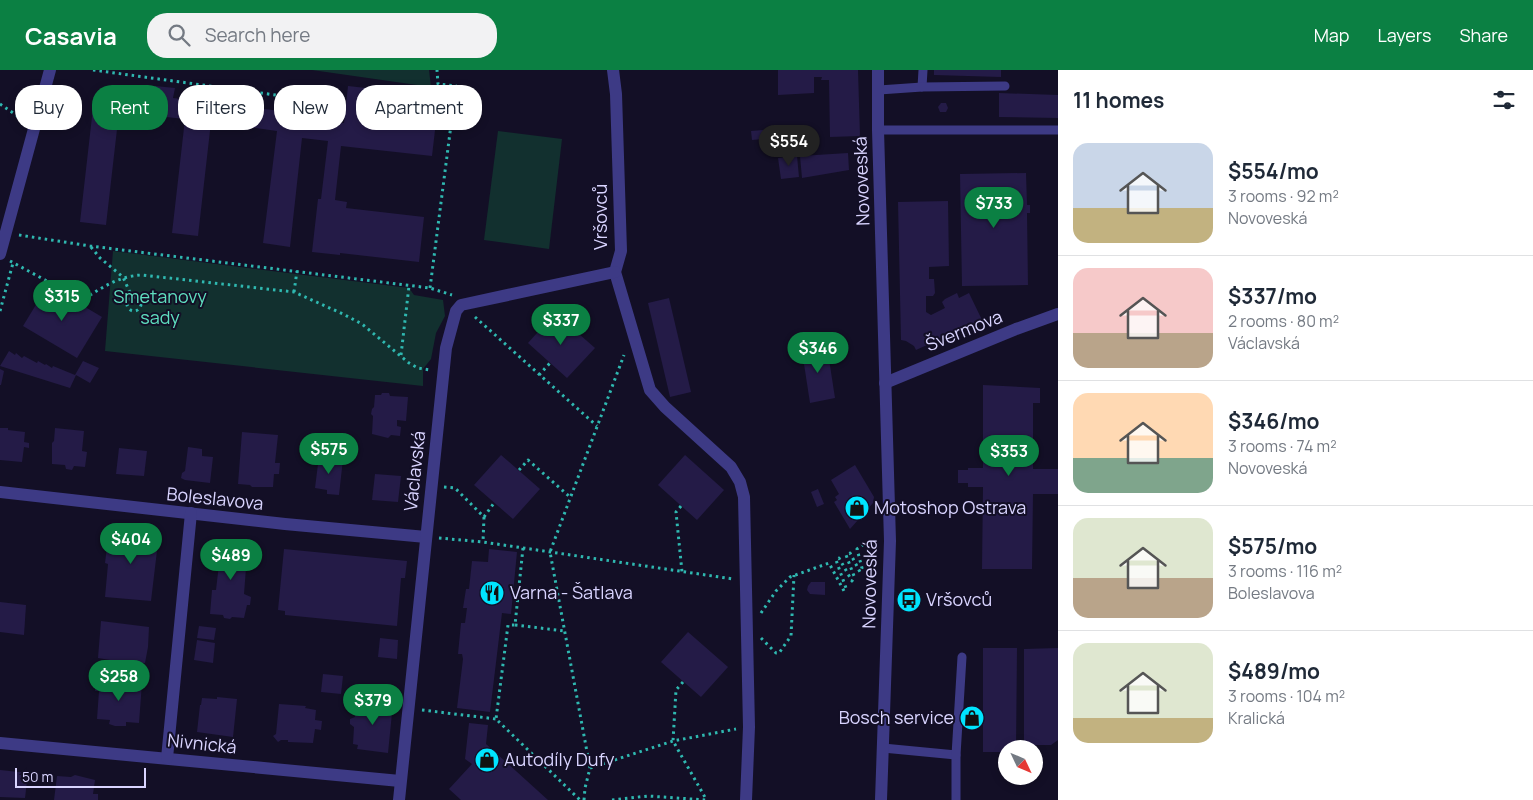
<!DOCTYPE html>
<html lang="en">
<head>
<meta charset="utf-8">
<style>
	body { margin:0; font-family:Manrope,sans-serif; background:#f2f2f3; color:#1f2937; height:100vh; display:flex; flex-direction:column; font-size:19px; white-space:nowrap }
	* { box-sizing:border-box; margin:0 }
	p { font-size:16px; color:#747a83 }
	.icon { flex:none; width:28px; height:28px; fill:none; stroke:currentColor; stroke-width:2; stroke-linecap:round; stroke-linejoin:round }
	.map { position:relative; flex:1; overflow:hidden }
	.sheet { display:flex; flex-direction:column; background:#fff; width:475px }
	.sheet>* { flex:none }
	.top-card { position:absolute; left:15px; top:15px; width:475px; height:45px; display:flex; gap:10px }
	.needle { width:32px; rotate:134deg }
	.tools { position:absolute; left:998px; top:670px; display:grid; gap:10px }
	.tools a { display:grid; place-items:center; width:45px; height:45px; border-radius:50%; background:#fff; box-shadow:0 2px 8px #0003; font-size:25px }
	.scale { position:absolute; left:15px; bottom:12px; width:131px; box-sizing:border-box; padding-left:5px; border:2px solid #d9d4ff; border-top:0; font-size:14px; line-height:18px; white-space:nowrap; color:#d9d4ff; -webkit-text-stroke:4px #130f26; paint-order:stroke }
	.price { position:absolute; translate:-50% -42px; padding:0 11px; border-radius:18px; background:#0b8043; color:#fff; font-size:16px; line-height:32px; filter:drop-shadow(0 1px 2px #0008) }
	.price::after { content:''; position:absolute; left:50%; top:30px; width:15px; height:11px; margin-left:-8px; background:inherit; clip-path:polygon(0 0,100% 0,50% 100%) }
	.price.on { background:#222; color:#fff }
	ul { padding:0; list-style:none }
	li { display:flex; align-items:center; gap:15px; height:125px; padding:0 15px }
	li+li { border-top:1px solid #e0e1e3 }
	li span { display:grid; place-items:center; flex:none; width:140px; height:100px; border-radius:15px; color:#555 }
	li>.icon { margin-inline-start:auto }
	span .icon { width:60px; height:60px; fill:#fffc; stroke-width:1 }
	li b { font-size:21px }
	h2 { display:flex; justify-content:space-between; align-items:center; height:60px; padding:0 15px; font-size:21px }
	.pill { padding:0 18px; border-radius:20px; background:#fff; box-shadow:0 2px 8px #0003; font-size:18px; line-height:45px }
	.pill.on { background:#0b8043; color:#fff }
	header { display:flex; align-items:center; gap:30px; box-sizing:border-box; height:70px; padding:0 25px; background:#0b8043; color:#fff }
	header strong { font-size:24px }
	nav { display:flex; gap:28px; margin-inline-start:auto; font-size:18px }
	.search { width:350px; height:45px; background:#f2f2f3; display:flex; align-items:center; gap:12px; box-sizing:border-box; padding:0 18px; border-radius:20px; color:#747a83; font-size:19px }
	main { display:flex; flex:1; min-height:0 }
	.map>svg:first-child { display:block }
	.green { fill:#12302f }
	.building { fill:#241b47 }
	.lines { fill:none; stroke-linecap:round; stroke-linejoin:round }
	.path { stroke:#2fb8b0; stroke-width:3; stroke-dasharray:2.5 4; stroke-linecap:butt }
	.service { stroke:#3d3a85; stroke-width:9 }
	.minor { stroke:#3d3a85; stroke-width:12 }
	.tertiary { stroke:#3d3a85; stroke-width:12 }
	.labels { text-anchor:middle; stroke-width:4; stroke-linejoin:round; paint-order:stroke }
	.street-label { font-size:18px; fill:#d9d4ff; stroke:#130f26 }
	.park-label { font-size:18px; fill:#5fe0c0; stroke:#130f26 }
	.poi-label { font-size:18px; fill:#d9d4ff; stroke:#130f26; text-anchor:start }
</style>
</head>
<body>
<header>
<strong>Casavia</strong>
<div class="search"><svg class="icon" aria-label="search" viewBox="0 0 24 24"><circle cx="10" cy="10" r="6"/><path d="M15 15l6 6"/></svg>Search here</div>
<nav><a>Map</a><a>Layers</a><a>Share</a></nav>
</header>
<main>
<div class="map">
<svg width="1058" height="730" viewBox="0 0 1058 730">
	<rect width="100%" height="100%" fill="#130f26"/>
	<!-- green -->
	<g class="green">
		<polygon points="312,0 429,0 431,17"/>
		<polygon points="498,61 562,69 549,179 484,170"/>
		<polygon points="113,181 409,218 414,225 443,230 445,246 436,263 431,289 423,299 423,316 105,281"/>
	</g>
	<!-- building -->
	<g class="building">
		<polygon points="778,0 858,0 860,66 830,67 829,10 821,10 822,7 814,7 814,23 778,25"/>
		<polygon points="934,0 1001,0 1001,7 934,5"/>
		<polygon points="155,16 175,18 173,28 329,47 329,51 344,53 348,16 439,26 432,86 341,76 335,130 347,132 346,138 424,147 419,192 340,183 340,185 312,182 318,129 321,129 328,71 302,68 290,177 263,173 277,61 211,52 198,166 172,163 185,49 119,42 106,155 80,152 93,38 99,39 101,20 154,26"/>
		<polygon points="999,23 1058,25 1058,48 999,47"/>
		<polygon points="941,33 946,33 948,38 946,42 940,42 938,37"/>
		<polygon points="763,60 763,69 752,70 751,61"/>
		<polygon points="848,83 849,100 802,108 800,86"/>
		<polygon points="797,86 799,107 781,109 778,88"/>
		<polygon points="1026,103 1027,135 1030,135 1030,143 1027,143 1028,215 962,216 960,104"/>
		<polygon points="948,131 949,196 929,197 929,209 934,209 935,223 933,226 926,226 926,242 931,245 945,238 942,232 945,229 957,223 959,228 969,223 982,250 916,280 914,276 906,271 901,270 898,132"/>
		<polygon points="48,215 102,247 77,288 23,256"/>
		<polygon points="669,228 691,322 670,327 648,233"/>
		<polygon points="555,243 595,278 567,308 528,273"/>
		<polygon points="827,276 835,328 810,333 802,281"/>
		<polygon points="9,281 15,285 16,283 22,288 24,286 37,293 38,291 45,295 46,294 52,298 53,296 75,305 83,291 99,298 90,313 76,305 70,318 0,296"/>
		<polygon points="0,299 4,301 1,315 0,315"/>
		<polygon points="983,315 1040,318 1040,333 1033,333 1033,399 1058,399 1058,424 1033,424 1032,499 982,499 983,417 968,417 968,413 958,413 958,400 968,400 968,398 983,398"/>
		<polygon points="382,323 389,323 390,326 408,327 406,351 397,350 397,356 401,357 400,366 391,365 388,368 372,364 373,346 371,344 372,339 374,337 375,325 381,325"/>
		<polygon points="0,358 8,358 8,360 25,362 24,372 29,373 29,378 24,377 22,392 0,390"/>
		<polygon points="55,358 84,361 82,381 87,382 85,397 74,396 72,400 66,399 65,395 52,394 52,373 54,371"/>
		<polygon points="242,362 278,365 275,393 280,393 279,404 274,404 273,417 252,417 250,415 238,414"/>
		<polygon points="188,377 202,379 202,386 213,387 210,413 185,410 181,408 182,403 185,401"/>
		<polygon points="119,378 147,381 144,406 116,404"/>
		<polygon points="501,385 540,419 513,449 474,415"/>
		<polygon points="685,385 724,420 697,450 658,415"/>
		<polygon points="319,386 343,389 339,425 327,424 327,420 315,418"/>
		<polygon points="855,395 874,427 873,433 850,459 834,432 837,430 835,427 839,424 831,410"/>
		<polygon points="375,404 401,406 398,432 372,430"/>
		<polygon points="818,419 824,434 817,437 811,422"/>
		<polygon points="113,459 159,464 151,531 105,527 108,494 105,493 107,477 110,477"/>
		<polygon points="231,471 240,472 240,475 244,476 243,482 252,483 250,499 246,498 244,524 251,527 250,535 247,535 244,548 232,547 230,549 224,548 223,545 210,544 212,520 216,520 219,494 214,494 217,472 230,474"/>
		<polygon points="284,479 407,491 405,508 401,508 397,556 285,545 285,541 278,540"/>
		<polygon points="489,479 517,482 511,544 502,543 490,642 457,638 463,589 462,584 458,584 461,553 465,553 467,538 463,538 466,519 469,519 472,491 488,492"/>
		<polygon points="811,512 825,512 825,525 810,524 807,520 808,516"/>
		<polygon points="0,532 26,535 24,565 0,562"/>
		<polygon points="101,551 149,557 148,577 145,593 122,592 98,588"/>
		<polygon points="199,556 216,558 214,570 197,568"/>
		<polygon points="688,562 728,597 701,627 661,592"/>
		<polygon points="380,568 398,570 397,589 378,587"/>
		<polygon points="197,570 215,573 213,593 194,590"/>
		<polygon points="983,578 1017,578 1016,679 1006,679 1006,682 983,682"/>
		<polygon points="1058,578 1058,670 1051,675 1024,675 1024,579"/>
		<polygon points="323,604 343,606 341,624 321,622"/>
		<polygon points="103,611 142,613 139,653 126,652 126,656 115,656 109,654 110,650 97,649 99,621 95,621 96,612 103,613"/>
		<polygon points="217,627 237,629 233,667 197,662 200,635 201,635 202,628 217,629"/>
		<polygon points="362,630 393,633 388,683 357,679 358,675 353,674 354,657 350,654 350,649 355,647 356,638 361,638"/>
		<polygon points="279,634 306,636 305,638 316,640 315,650 322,651 321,660 315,659 313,673 288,672 288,670 281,670 278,672 273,666 276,664"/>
		<polygon points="469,653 488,655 486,674 548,730 461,730 449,719 472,694 465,689"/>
		<polygon points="0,700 28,703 25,728 0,727"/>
		<polygon points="75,705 95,710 93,724 98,724 98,730 54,730 57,706 71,707"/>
	</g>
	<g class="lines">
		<!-- path -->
		<g class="path">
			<polyline points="93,0 341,34"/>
			<polyline points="0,34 22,49"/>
			<polyline points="19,165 90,176 430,218 452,225"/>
			<polyline points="91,177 100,188 123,207 132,227"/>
			<path d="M10 191 82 230C102 218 118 206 142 205L294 222 343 244 362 254 409 293 418 298 430 300"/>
			<polyline points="430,218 456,16 438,14 437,0"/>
			<polyline points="294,222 297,201"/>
			<circle cx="134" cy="234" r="7"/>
			<polyline points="0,241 13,193"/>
			<polyline points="475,247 597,356"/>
			<polyline points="401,285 409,216"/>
			<polyline points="539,305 550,293"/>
			<polyline points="519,400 528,390 570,427"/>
			<polyline points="444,417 455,418 484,447 483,472"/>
			<polyline points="681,436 676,442 682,502"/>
			<polyline points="484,447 494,433"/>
			<polyline points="439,468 483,472 733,509"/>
			<polyline points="523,478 515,555 508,555 496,649 580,730"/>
			<polyline points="761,543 776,521 790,507 829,493 844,521 846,518 836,490 839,488 852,511 854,506 846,485 850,483 860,502 862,498 857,479 864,474 873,473"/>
			<polyline points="515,555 565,561"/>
			<polyline points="761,568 776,583 779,583 791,566 794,505"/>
			<polyline points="683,612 676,620 673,671 706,729"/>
			<polyline points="422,640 496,649"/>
			<polyline points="590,698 673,671 736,659"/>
			<polyline points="584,730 585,718 590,698 550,482 624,285"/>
			<polyline points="612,730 648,726 706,730"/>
		</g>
		<!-- service -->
		<g class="service">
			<polyline points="922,17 923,0"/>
			<polyline points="879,20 922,17 1005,16"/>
			<polyline points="878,60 1058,60"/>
			<polyline points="883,678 956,685"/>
			<polyline points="956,730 956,685 962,587"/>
		</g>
		<!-- minor -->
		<g class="minor">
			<polyline points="613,0 616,24 621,181 615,202 650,320 665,337 731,397 740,412 744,427 749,657 746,730"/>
			<polyline points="0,184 50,0"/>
			<polyline points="885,313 1016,259 1058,244"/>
			<polyline points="0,422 285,454 426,467"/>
			<polyline points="0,673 400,711"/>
			<polyline points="167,688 191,443"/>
			<polyline points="399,730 446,278 456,241 461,235 615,202"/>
		</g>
		<!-- tertiary -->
		<polyline class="tertiary" points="878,0 878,60 890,471 881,730"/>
	</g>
	<!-- icons -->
	<defs>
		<symbol id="shop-disc" viewBox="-11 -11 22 22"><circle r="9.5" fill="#00e5ff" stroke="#130f26"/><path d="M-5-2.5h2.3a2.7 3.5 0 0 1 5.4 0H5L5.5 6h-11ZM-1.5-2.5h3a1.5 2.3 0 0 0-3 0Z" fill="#111"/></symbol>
		<symbol id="restaurant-disc" viewBox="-11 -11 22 22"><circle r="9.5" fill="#00e5ff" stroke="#130f26"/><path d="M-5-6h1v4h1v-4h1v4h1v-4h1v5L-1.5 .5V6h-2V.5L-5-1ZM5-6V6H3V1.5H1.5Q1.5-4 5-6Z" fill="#111"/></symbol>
		<symbol id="bus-disc" viewBox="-11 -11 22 22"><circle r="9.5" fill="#00e5ff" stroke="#130f26"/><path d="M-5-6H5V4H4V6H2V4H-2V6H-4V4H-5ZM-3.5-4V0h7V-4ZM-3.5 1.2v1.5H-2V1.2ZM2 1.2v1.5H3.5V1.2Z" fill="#111"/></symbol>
	</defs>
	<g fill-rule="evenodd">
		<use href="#shop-disc" x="843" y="424" width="28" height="28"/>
		<use href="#restaurant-disc" x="478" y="509" width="28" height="28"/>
		<use href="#bus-disc" x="895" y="516" width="28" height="28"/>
		<use href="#shop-disc" x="958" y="634" width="28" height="28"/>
		<use href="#shop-disc" x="473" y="676" width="28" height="28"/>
	</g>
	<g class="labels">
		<!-- street labels -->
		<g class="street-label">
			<text transform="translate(862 111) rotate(-92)" y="6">Novoveská</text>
			<text transform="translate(601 147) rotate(-90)" y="6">Vršovců</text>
			<text transform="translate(964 261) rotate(-22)" y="6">Švermova</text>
			<text transform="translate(415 401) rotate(-84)" y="6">Václavská</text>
			<text transform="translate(215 429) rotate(6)" y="6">Boleslavova</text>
			<text transform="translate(870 514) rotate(-89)" y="6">Novoveská</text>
			<text transform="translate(202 674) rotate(6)" y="6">Nivnická</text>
		</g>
		<!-- park labels -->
		<g class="park-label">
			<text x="160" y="233">Smetanovy<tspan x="160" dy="21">sady</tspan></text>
		</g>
		<!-- poi labels -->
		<g class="poi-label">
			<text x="874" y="444">Motoshop Ostrava</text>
			<text x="510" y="529">Varna - Šatlava</text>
			<text x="926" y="536">Vršovců</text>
			<text x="954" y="654" text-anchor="end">Bosch service</text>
			<text x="504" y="696">Autodíly Dufy</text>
		</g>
	</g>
</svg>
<div class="tools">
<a><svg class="needle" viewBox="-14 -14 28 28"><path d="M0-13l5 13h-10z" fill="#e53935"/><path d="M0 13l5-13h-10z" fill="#747a83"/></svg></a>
</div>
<div class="scale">50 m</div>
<b class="price on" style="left:789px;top:97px">$554</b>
<b class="price" style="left:994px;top:159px">$733</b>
<b class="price" style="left:62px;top:252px">$315</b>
<b class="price" style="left:561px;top:276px">$337</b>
<b class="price" style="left:818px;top:304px">$346</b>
<b class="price" style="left:329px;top:405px">$575</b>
<b class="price" style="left:1009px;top:407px">$353</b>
<b class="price" style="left:131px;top:495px">$404</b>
<b class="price" style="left:231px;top:511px">$489</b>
<b class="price" style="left:119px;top:632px">$258</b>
<b class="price" style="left:373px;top:656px">$379</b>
<div class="top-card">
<a class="pill">Buy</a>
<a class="pill on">Rent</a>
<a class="pill">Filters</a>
<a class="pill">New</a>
<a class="pill">Apartment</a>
</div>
</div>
<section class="sheet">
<h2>11 homes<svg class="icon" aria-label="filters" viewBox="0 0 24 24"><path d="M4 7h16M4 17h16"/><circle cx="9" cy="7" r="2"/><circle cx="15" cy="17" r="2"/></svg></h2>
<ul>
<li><span style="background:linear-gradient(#c9d6e8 65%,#c2b280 0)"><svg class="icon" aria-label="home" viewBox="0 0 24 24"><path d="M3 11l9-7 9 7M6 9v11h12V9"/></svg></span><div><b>$554/mo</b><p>3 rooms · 92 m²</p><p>Novoveská</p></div></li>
<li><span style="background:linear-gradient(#f6c9c9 65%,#b9a48a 0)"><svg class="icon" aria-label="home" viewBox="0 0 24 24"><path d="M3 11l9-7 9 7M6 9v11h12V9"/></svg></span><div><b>$337/mo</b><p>2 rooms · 80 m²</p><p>Václavská</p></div></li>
<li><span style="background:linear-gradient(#ffd9b3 65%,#7fa58c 0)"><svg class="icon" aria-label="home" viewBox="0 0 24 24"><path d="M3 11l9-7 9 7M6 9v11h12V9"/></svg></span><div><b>$346/mo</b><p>3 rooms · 74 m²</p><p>Novoveská</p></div></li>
<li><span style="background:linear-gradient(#dfe7d0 60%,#b9a48a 0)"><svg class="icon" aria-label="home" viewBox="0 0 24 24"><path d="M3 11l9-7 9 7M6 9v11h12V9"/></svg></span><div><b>$575/mo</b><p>3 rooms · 116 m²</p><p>Boleslavova</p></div></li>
<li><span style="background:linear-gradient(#dfe7d0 75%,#c2b280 0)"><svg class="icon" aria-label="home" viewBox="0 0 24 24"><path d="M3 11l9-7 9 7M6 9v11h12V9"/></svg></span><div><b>$489/mo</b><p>3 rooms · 104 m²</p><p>Kralická</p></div></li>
</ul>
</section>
</main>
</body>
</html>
